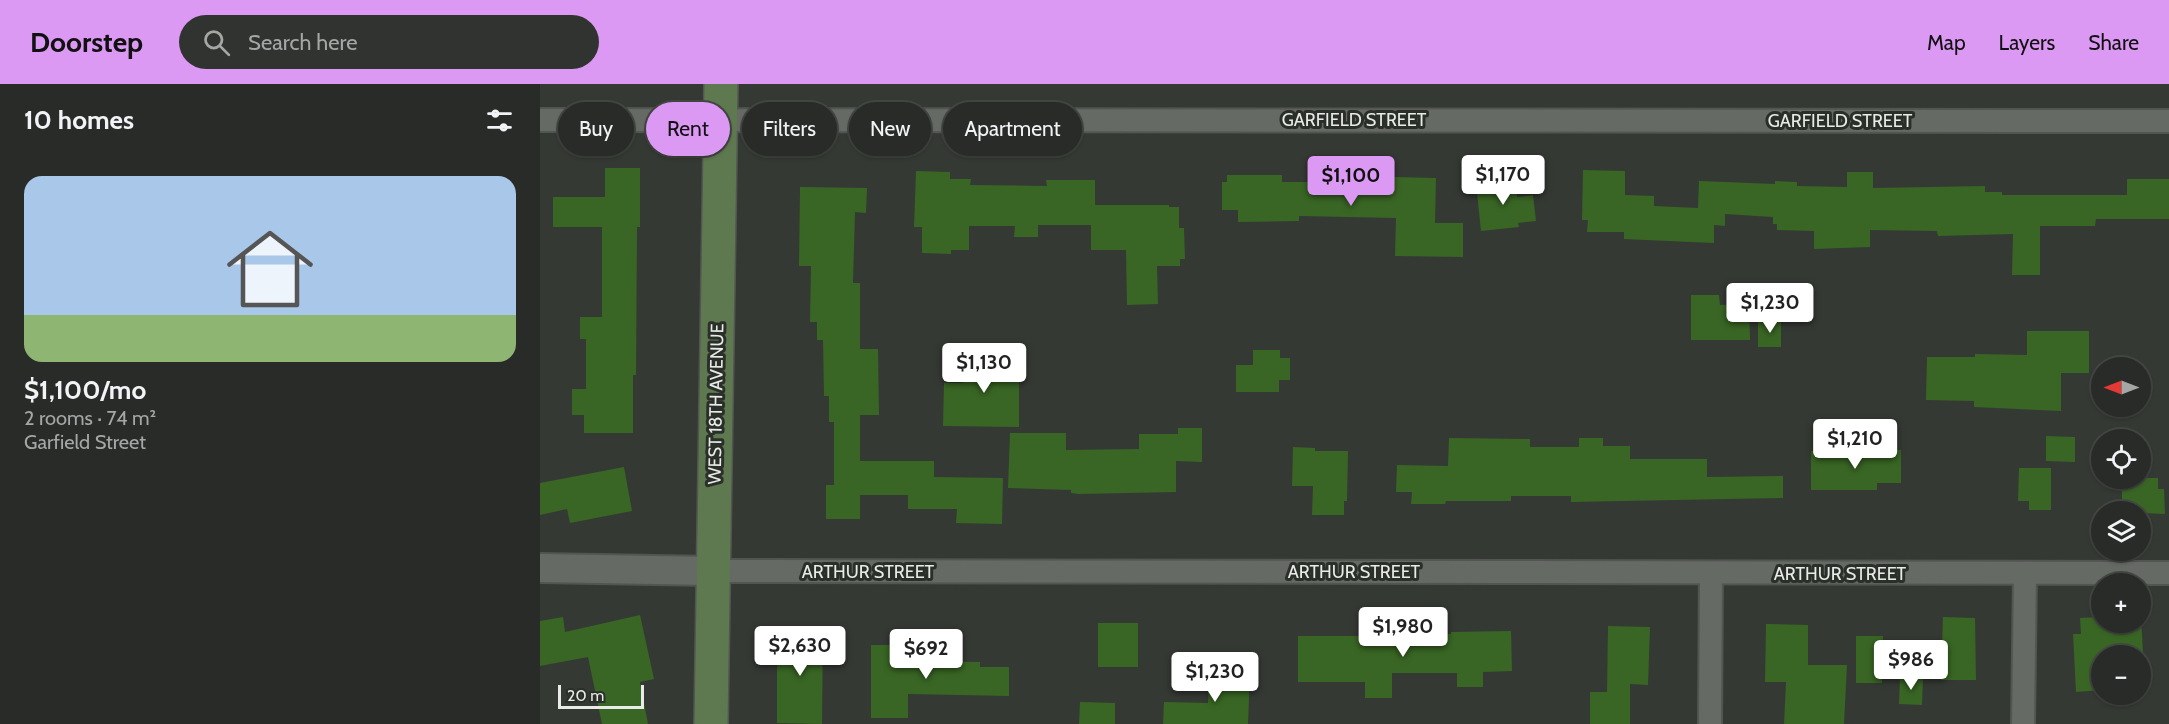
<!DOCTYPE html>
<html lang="en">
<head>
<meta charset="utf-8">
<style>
	body { margin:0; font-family:Cabin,sans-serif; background:#30332f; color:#f1f3f6; height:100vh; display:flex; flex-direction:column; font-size:22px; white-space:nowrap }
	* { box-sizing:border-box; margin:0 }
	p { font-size:20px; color:#a5a7a7 }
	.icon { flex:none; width:33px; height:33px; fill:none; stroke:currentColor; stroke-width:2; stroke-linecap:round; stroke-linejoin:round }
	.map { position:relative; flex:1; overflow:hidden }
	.drawer { display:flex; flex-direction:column; background:#282b27; width:540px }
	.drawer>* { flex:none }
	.guide { position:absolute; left:18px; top:18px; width:570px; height:54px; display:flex; gap:12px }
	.needle { width:39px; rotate:270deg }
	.fabs { position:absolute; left:1551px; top:273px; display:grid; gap:12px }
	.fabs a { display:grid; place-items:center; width:60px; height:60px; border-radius:50%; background:#282b27; box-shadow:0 2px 4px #0004,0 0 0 2px #444744; font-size:30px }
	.scale { position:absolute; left:18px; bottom:15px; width:86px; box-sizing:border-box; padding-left:6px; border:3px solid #e8ebe7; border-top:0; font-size:16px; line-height:21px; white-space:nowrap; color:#e8ebe7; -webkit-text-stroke:4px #2b2f2a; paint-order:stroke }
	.price { position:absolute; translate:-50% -51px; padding:0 14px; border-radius:6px; background:#fff; color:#222; font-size:20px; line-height:39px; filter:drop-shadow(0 2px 3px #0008) }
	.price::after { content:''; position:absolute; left:50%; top:36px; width:18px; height:14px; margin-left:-9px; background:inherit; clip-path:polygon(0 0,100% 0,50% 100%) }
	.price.selected { background:#dc99f4; color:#111 }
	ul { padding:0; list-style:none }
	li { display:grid; align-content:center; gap:12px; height:318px; padding:0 24px }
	li span { display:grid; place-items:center; height:186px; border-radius:18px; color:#555 }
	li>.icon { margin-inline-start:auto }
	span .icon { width:108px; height:108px; fill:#fffc; stroke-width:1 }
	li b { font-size:26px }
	h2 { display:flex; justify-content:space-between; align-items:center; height:72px; padding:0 24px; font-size:26px }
	.chip { padding:0 21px; border-radius:27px; background:#282b27; box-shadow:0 2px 4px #0004,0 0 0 2px #444744; font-size:21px; line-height:54px }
	.chip.selected { background:#dc99f4; color:#111 }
	header { display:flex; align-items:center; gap:36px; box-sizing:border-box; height:84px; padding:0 30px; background:#dc99f4; color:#111 }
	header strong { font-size:28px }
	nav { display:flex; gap:33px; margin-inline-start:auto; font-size:21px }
	.search { width:420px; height:54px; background:#30332f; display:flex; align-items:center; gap:15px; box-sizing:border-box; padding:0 21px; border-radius:33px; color:#a5a7a7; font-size:22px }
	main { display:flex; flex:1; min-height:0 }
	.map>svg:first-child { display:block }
	.building { fill:#396624 }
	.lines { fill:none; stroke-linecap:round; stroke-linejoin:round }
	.minor-casing { stroke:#525551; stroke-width:26 }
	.tertiary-casing { stroke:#525551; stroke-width:32 }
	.secondary-casing { stroke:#525551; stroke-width:36 }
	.minor { stroke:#666a65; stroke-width:22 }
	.tertiary { stroke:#666a65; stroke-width:28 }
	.secondary { stroke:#5e7850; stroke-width:33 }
	.labels { text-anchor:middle; stroke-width:6; stroke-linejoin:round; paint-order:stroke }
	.street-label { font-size:18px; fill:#e8ebe7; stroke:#2b2f2a }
</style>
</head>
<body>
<header>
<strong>Doorstep</strong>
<div class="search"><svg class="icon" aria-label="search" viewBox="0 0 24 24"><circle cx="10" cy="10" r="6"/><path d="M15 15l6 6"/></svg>Search here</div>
<nav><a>Map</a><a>Layers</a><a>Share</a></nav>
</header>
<main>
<section class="drawer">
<h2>10 homes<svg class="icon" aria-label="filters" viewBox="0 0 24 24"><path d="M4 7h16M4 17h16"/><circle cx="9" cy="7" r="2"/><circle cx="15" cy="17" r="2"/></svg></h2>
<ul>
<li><span style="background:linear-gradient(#a9c7e8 75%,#8fb573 0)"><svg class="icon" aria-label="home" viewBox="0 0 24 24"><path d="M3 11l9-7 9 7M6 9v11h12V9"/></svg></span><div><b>$1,100/mo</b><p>2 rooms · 74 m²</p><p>Garfield Street</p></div></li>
</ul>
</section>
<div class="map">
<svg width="1629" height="640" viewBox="0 0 1629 640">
	<rect width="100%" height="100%" fill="#353934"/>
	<!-- building -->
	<g class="building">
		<polygon points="65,84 100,84 100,143 97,143 96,291 93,291 93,349 44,349 44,331 32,331 32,305 46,305 46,255 40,255 40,233 62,233 62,143 13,143 13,113 65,113"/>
		<polygon points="1043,86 1085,87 1085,111 1114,112 1114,122 1158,124 1159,97 1235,100 1235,97 1257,98 1257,102 1307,103 1307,88 1333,88 1333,104 1445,102 1445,108 1462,108 1462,111 1587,111 1587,95 1629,95 1629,135 1556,135 1555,142 1500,142 1500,191 1472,191 1473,150 1398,152 1397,147 1330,146 1330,163 1274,165 1274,147 1237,146 1237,140 1233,140 1233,133 1185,130 1185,142 1174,141 1174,159 1084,155 1084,148 1047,148 1048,136 1042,136"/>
		<polygon points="376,87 410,88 410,95 431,95 430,101 507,102 506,96 555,96 555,121 629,121 629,123 639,123 639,144 644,144 645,175 640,175 640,182 617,182 618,220 587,221 586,166 551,166 551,141 498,141 498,153 474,153 475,142 429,142 429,166 411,166 411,170 382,169 382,143 374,143"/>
		<polygon points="687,91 742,91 742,98 793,98 793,95 812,95 812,92 896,94 895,139 923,139 923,173 855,172 856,134 759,132 759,137 698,138 698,126 682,126 682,98 687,98"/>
		<polygon points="976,95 977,113 993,111 996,137 978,139 979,143 941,147 936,99"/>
		<polygon points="260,103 327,104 326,129 315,128 313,199 320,199 320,265 338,265 339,331 320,331 320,377 394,377 394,393 463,394 462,440 416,439 417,425 368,425 368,411 320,411 320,435 286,435 286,401 294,401 294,338 289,338 289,312 284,312 283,256 277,256 277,238 270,238 271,182 259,182"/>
		<polygon points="1151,211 1179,211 1180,221 1209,220 1210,256 1151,256"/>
		<rect x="1218" y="238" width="23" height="25"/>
		<polygon points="1487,247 1549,247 1549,289 1521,289 1521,327 1434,323 1434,317 1386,316 1387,273 1435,273 1435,270 1487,271"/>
		<polygon points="713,266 740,266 740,274 750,274 750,296 739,296 739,308 696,308 696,281 713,281"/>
		<polygon points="431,269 469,269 469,288 479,288 479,343 403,342 404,299 423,299 423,278 431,278"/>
		<polygon points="638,344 662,344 662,378 636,377 636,408 539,410 531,409 531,406 468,404 470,349 526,349 526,366 599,365 599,350 638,350"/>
		<polygon points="1506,352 1535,353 1535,378 1506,377"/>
		<polygon points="909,354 990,355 990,363 1039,363 1039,354 1063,354 1063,362 1090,362 1090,375 1167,375 1167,393 1243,392 1243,414 1031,418 1031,412 971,412 971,417 906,417 905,420 871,420 872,408 856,408 857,381 908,382"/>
		<polygon points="753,363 775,364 775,367 808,367 807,417 804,417 804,431 772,431 773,402 752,402"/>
		<polygon points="1337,365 1361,366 1361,399 1337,399 1337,406 1271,406 1271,367 1337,368"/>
		<polygon points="84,383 92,427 30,439 27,425 0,431 0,399"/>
		<polygon points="1479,384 1511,384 1511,426 1489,426 1489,417 1478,417"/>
		<polygon points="1582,394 1618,394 1618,405 1624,405 1625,430 1582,428"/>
		<polygon points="100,531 114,595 100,598 108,640 62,640 48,573 0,582 0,537 23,533 25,548"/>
		<polygon points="1601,531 1603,570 1562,572 1562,606 1536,608 1533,550 1541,550 1540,534 1562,533 1562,538 1600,538"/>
		<polygon points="1403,533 1435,534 1436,596 1401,596"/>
		<rect x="558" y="539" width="40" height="44"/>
		<polygon points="1226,540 1268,541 1268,581 1307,581 1304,640 1244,640 1246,598 1225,598"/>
		<polygon points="1068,542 1110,543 1108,601 1090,600 1090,640 1050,640 1050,608 1067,608"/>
		<polygon points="244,544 283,544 282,640 237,639 237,561 244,561"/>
		<polygon points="971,547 972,587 943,588 943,603 917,603 917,589 852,589 852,614 825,614 825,598 758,598 758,552 825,552 825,550 911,550 911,548"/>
		<polygon points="1316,552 1343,552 1342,599 1316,599"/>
		<polygon points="331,561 368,561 368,577 440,578 440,583 469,583 469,612 368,610 368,634 331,634"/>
		<polygon points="687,586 710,587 708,640 623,640 624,618 668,619 669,589 686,589"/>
		<polygon points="1360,593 1383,593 1382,621 1359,620"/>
		<polygon points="540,618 575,619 575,640 539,640"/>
	</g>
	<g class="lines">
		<defs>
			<g id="minor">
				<polyline points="0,36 1629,37"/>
				<polyline points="172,487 1629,489"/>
				<polyline points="1170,640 1171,490"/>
				<polyline points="1483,640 1485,490"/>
			</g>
			<polyline id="tertiary" points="0,484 172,487"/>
			<polyline id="secondary" points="171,640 181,0"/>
		</defs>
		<!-- minor casing -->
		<use href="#minor" class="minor-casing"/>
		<!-- tertiary casing -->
		<use href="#tertiary" class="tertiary-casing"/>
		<!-- secondary casing -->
		<use href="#secondary" class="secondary-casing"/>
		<!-- minor -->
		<use href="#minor" class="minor"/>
		<!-- tertiary -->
		<use href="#tertiary" class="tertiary"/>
		<!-- secondary -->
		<use href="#secondary" class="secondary"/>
	</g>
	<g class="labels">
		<!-- street labels -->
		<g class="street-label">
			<text x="814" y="42">GARFIELD STREET</text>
			<text x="1300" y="43">GARFIELD STREET</text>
			<text transform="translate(176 320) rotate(-89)" y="6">WEST 18TH AVENUE</text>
			<text x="328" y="494">ARTHUR STREET</text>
			<text x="814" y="494">ARTHUR STREET</text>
			<text x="1300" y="496">ARTHUR STREET</text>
		</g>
	</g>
</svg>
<div class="fabs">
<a><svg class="needle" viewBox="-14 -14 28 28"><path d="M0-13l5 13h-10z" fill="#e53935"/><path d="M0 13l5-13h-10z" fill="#a5a7a7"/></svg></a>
<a><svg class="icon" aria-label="locate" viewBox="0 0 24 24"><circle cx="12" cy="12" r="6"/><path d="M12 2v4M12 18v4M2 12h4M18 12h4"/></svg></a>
<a><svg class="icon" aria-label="layers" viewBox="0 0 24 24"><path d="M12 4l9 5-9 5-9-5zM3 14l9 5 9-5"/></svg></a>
<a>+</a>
<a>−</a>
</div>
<div class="scale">20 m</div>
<b class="price" style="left:963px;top:122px">$1,170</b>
<b class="price selected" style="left:811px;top:123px">$1,100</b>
<b class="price" style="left:1230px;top:250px">$1,230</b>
<b class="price" style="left:444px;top:310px">$1,130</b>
<b class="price" style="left:1315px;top:386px">$1,210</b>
<b class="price" style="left:863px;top:574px">$1,980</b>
<b class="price" style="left:260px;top:593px">$2,630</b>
<b class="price" style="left:386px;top:596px">$692</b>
<b class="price" style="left:1371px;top:607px">$986</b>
<b class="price" style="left:675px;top:619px">$1,230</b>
<div class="guide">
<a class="chip">Buy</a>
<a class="chip selected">Rent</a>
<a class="chip">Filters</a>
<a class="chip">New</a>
<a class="chip">Apartment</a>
</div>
</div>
</main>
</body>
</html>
